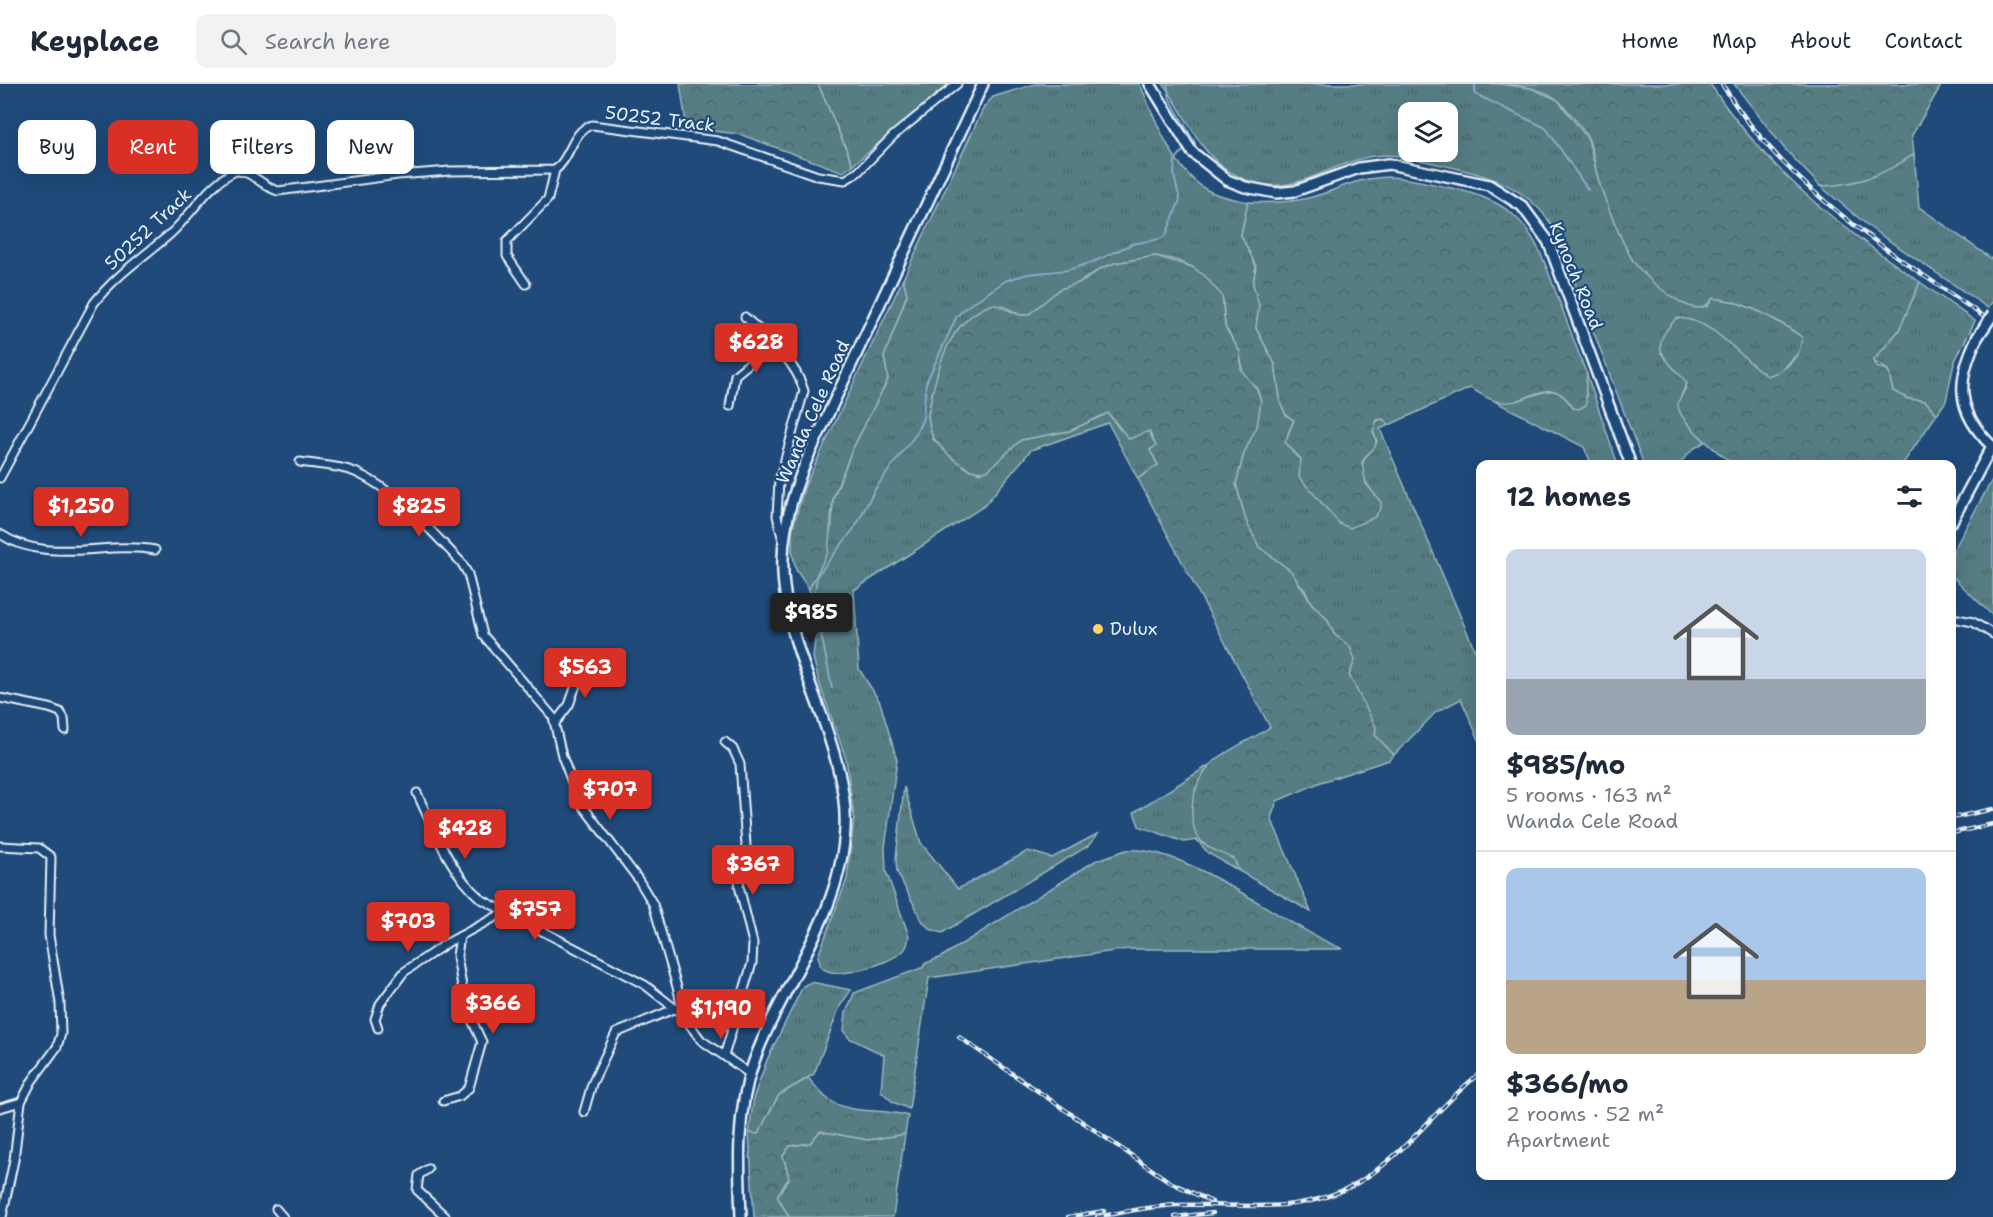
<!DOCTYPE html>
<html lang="en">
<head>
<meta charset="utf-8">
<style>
	body { margin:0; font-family:"Shantell Sans",sans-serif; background:#f2f2f3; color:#1f2937; height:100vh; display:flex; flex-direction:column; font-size:22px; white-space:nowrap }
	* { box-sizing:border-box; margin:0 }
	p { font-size:20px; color:#747a83 }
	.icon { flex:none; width:33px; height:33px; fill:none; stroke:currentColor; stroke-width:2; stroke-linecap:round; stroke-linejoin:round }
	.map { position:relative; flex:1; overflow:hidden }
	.side { position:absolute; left:1476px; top:376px; width:480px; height:720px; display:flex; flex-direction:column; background:#fff; border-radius:12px; box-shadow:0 6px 24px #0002 }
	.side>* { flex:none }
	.banner { position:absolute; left:18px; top:36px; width:570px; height:54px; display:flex; gap:12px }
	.controls { position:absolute; left:1398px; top:18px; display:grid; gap:12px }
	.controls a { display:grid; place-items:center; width:60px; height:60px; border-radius:12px; background:#fff; box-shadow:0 6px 24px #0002; font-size:30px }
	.price { position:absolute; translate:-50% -51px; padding:0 14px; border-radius:6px; background:#d93025; color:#fff; font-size:20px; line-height:39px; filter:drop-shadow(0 2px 3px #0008) }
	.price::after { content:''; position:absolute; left:50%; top:36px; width:18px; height:14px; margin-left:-9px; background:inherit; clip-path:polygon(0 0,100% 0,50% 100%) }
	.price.selected { background:#222; color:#fff }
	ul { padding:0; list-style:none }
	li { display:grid; align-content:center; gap:12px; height:318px; padding:0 30px }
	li+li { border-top:2px solid #e0e1e3 }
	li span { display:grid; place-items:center; height:186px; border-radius:12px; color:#555 }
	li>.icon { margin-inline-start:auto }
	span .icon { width:108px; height:108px; fill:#fffc; stroke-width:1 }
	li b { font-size:26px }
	h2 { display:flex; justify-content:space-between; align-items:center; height:72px; padding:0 30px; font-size:26px }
	.chip { padding:0 21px; border-radius:12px; background:#fff; box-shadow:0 6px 24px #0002; font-size:21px; line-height:54px }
	.chip.selected { background:#d93025; color:#fff }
	header { display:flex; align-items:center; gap:36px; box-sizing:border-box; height:84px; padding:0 30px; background:#fff; border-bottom:2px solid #e0e1e3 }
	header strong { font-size:28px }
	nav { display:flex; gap:33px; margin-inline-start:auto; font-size:21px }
	.search { width:420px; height:54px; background:#f2f2f3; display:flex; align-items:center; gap:15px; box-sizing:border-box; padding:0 21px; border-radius:12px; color:#747a83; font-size:22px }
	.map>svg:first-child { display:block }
	.grass { fill:url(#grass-tufts); stroke:#9eb7be; stroke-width:1.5; fill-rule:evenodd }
	.forest { fill:url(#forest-crowns); stroke:#9eb7be; stroke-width:1.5 }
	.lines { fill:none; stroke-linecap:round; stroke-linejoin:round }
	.stream { stroke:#89abc7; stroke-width:2 }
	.street-casing { stroke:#e8f1f8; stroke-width:11 }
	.secondary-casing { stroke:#e8f1f8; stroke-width:14 }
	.street { stroke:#1f4a7a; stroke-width:7 }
	.secondary { stroke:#1f4a7a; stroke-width:9 }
	.rail-casing { stroke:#e8f1f8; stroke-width:4.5 }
	.rail { stroke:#1f4a7a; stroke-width:2; stroke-dasharray:7; stroke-linecap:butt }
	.secondary-bridge-casing { stroke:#e8f1f8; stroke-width:14; stroke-linecap:butt }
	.secondary-bridge { stroke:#1f4a7a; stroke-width:9 }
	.poi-dot { fill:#ffd166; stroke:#1f4a7a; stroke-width:2 }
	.labels { text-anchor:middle; stroke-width:4.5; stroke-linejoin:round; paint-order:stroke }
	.street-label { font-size:18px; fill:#e8f1f8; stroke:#1f4a7a }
	.poi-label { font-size:18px; fill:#e8f1f8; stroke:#1f4a7a; text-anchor:start }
</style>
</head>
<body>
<header>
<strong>Keyplace</strong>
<div class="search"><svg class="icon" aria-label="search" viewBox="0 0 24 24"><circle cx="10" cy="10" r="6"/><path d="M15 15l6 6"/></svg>Search here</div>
<nav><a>Home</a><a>Map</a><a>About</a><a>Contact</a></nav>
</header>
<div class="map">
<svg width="1993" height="1133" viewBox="0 0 1993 1133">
	<defs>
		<pattern id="grass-tufts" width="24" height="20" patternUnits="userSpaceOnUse" patternTransform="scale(1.5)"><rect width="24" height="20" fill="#557d83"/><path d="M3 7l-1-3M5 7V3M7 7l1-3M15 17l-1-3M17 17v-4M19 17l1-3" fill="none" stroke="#4e6569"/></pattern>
		<pattern id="forest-crowns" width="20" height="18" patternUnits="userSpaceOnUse" patternTransform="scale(1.5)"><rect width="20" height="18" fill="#557d83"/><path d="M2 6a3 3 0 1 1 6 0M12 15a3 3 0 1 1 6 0" fill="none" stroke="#4e6569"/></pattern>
	</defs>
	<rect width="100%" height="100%" fill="#1f4a7a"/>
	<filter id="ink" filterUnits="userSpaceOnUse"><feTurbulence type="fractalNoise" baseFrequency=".0167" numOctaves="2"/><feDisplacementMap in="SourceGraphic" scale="12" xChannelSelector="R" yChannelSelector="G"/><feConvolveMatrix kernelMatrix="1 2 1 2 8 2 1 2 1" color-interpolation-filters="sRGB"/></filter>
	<g filter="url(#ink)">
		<!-- grass -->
		<g class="grass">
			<polygon points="818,0 948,0 853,81"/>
			<path d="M1035 0H1140C1155 35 1173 86 1207 106 1219 113 1235 115 1248 118L1241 151 1256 182 1253 200 1259 221 1256 244 1275 280 1281 320 1286 331 1294 336 1287 352 1292 368 1301 375 1302 382 1380 418C1372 408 1357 390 1364 376 1367 368 1374 366 1377 357L1373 347 1375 338 1382 335 1389 341 1380 345 1480 578V658L1461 615 1436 628 1394 671 1375 651 1349 591 1355 576 1350 563 1334 550 1327 535 1312 520 1305 506 1259 463 1246 437 1236 400 1244 369 1257 342V305L1243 290 1240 268 1225 243 1223 216 1192 183 1176 176 1155 172 1115 179 1100 185 1028 231H1020L1002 221 932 309 928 332 933 355 966 384 980 389 1021 356 1069 347 1108 329 1120 346 1149 347 1156 362 1150 366 1158 381 1138 395 1108 339 1031 366 984 422 854 506 859 585 880 618 897 676 885 764 886 787 909 852C908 858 907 865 901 869 886 880 836 898 821 883L818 872 847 795 854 734 846 675 819 598 813 573 816 547 809 505 832 441 833 415 851 368 888 295 884 273 907 211 903 195 984 23 993 13Z"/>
			<path d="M1163 0H1500L1531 4 1558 16 1588 55 1600 101 1633 177 1707 223 1713 214C1745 217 1776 235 1802 253V265L1779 289 1767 292 1751 281 1661 269 1687 298 1678 320 1688 340 1706 357 1693 365 1678 381H1644L1555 146C1528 100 1486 91 1437 80 1416 75 1396 69 1374 72 1322 80 1287 122 1232 89 1198 70 1186 29 1163 0ZM1408 28H1448V68H1408Z"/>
			<path d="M1914 70 1919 123 1993 176V217L1988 224 1872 145 1820 102C1855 101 1885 91 1914 70Z"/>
			<polygon points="1920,198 1975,237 1954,279 1946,317 1937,330 1925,317 1908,315 1893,307 1888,286 1873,277 1899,246"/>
			<path d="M1587 291 1618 381H1592L1584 363 1496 318C1504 317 1513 318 1520 316 1544 308 1556 297 1573 324L1587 312 1584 301Z"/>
			<polygon points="1993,394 1993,532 1952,492 1952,469"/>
			<polygon points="1211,680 1195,706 1202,759 1234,775 1239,787 1208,769 1197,756 1184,758 1139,742 1134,728"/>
			<polygon points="904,703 921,759 958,805 1028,767 1052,774 1099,749 1088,762 942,849 930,845 923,838 897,788 896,774"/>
			<polygon points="811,898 851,906 840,922 814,990 779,1011 758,1050 749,1049 754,1012 767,976 803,902"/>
			<polygon points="820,1047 868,1056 905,1050 893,1133 789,1133 777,1112 789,1095 783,1071 790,1062 810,1059"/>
		</g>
		<!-- forest -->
		<g class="forest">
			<polygon points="680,0 818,0 853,81 843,88 739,50 687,44"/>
			<path d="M1500 0H1710C1768 87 1835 139 1920 198L1899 246 1873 277 1877 283 1888 286 1893 307 1908 315 1925 317 1937 330 1902 381H1735C1722 372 1676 336 1678 320 1679 313 1686 307 1687 299 1664 272 1646 264 1677 234 1713 234 1740 274 1767 292 1785 287 1802 273 1802 253 1777 235 1744 217 1713 214 1704 227 1696 226 1682 219 1666 210 1645 193 1634 178 1623 162 1605 117 1599 98 1595 85 1594 67 1588 54 1582 42 1569 28 1560 18 1545 4 1519 1 1500 0Z"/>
			<path d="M1734 0H1942L1912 51 1914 70C1884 91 1857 101 1820 102L1784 64Z"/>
			<path d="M1389 93C1409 94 1428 99 1447 103 1517 118 1532 141 1555 206 1566 234 1576 263 1587 291 1584 302 1587 310 1586 321L1579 325 1573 324C1549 284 1527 326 1496 317 1487 315 1478 308 1470 304L1389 341 1383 335 1377 336 1373 347C1382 369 1368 363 1362 379L1366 400 1381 418V424L1375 433 1350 444 1340 440 1299 393 1301 375 1285 358 1294 336 1286 331 1281 320 1275 280 1256 244 1259 221 1253 200 1256 182 1241 151 1248 118C1268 119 1288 119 1308 114 1340 106 1353 94 1389 93Z"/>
			<path d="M1156 172 1192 183 1205 192 1222 212 1225 243 1240 268 1241 286 1257 305 1261 317 1257 342 1244 369 1236 400 1246 437 1259 463 1291 487 1312 520 1327 535 1334 550 1350 563 1355 576 1349 591 1376 643 1375 651 1394 671 1389 676 1321 698 1277 717 1271 734 1311 828 1239 787 1234 775C1225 770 1207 765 1201 757 1184 736 1193 698 1211 680 1225 666 1254 655 1270 643L1138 395 1158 381 1150 366 1156 362 1149 347 1129 355 1108 329 1069 347 1021 356 987 387C969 392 945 369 935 356 930 350 929 339 928 332 936 289 946 235 994 220L1020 231H1028L1060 205 1084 197 1100 185 1115 179Z"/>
			<polygon points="903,195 907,210 884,273 888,295 851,368 833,414 828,468 809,505 796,486 792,467 792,447 804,404"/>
			<path d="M1126 766C1189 761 1281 841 1343 865H1128L929 894 909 1025 893 1018 881 1007 884 971 849 954 844 946 846 929 854 909 924 883V880L941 873 1095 777Z"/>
			<path d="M808 994C814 1000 821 1010 828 1015 852 1032 882 1023 908 1032L905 1050 868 1056 820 1047 810 1059 790 1062 783 1072 789 1094 777 1112 789 1133H754L749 1049 758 1050 779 1011Z"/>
		</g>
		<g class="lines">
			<!-- stream -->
			<g class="stream">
				<polyline points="1167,0 1170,15 1195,59"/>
				<polyline points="1475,0 1475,10 1546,44 1588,106"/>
				<polyline points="832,604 814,515 817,492 856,442 875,405 916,350 923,334 926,299 957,232 965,224 1007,196 1028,190 1068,186 1093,178 1132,160 1160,155 1166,151 1180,116 1174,92 1175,76 1183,67"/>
			</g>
			<defs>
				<g id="street">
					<polyline points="526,200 507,172 507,157 548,115 555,86"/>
					<path d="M745 233C766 252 796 277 804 307L779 397 777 432 782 453"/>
					<polyline points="730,322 735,291 752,277 766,252"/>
					<path d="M300 378C318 381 338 381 355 388 396 406 430 446 461 478L468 490 483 551 553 633 562 672 579 717 638 795 653 820 679 910 682 930"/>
					<path d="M0 394 94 219C115 192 143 173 169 151 191 132 209 98 236 87 251 86 263 103 278 107L398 91 450 87 555 86C571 74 572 46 592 41L718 57 818 92 845 96 858 88 893 52 957 0"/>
					<path d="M0 450C47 481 104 457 155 466"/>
					<polyline points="1952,534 1973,538 1993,550"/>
					<polyline points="0,614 49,624 60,628 64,634 65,646"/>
					<polyline points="555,639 569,621 586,573"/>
					<path d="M417 709C434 746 450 788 481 815L645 901 682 930 701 956 750 990"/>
					<polyline points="0,762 39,764 51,773 49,851 60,919 61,950 57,963 32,997 21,1018 14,1076 2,1133"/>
					<polyline points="378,944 375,935 380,920 404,888 447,859 503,829"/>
					<polyline points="724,972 752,879 753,859 739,802 746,761 740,680 733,665 725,658"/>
					<polyline points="443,1017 460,1012 469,1004 482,958 465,921 457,872 460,852"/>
					<polyline points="0,1024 21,1018"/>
					<polyline points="584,1028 592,1000 616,949 674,925"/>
					<polyline points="428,1085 419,1091 417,1106 446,1133"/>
					<polyline points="276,1125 283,1133"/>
				</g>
				<g id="secondary">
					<polyline points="1150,0 1192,68 1227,96 1245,103 1276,109 1295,107 1359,84 1389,80 1489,101 1522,122 1548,157 1631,381"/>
					<path d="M1952 437 1992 362C1956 328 1956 297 1977 254"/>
					<path d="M741 1133C739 1083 736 1029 753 980 781 901 841 832 845 745 847 708 835 670 823 635 786 533 762 479 808 373L983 0"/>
				</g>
			</defs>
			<!-- street casing -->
			<use href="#street" class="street-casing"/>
			<!-- secondary casing -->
			<use href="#secondary" class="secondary-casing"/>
			<!-- street -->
			<use href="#street" class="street"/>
			<!-- secondary -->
			<use href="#secondary" class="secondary"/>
			<defs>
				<g id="rail">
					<path d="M1722 0C1786 106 1894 170 1993 239"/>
					<polyline points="1952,734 1993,725"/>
					<polyline points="1952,749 1993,740"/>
					<polyline points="959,953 1170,1098 1212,1118"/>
					<polyline points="1068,1133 1104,1127"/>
					<path d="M1097 1133C1124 1128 1151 1122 1178 1121 1244 1119 1299 1133 1359 1098 1407 1069 1437 1023 1480 989"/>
					<polyline points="1175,1133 1213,1129"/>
				</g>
			</defs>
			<!-- rail casing -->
			<use href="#rail" class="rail-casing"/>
			<!-- rail -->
			<use href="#rail" class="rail"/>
			<defs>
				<polyline id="secondary-bridge" points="1977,254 1993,230"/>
			</defs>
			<!-- secondary-bridge casing -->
			<use href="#secondary-bridge" class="secondary-bridge-casing"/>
			<!-- secondary-bridge -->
			<use href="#secondary-bridge" class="secondary-bridge"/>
		</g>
	</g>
	<!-- markers -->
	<circle class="poi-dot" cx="1098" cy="545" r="6"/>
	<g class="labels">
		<!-- street labels -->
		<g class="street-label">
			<text transform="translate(660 35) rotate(7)" y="6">50252 Track</text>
			<text transform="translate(148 145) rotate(-43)" y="6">50252 Track</text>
			<text transform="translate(1576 192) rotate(68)" y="6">Kynoch Road</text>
			<text transform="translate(813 328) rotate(-66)" y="6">Wanda Cele Road</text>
		</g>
		<!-- poi labels -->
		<g class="poi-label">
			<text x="1110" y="551">Dulux</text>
		</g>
	</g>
</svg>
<div class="controls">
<a><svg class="icon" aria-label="layers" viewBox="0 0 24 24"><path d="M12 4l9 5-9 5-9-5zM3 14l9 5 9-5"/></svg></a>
</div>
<b class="price" style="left:756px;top:290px">$628</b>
<b class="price" style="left:81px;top:454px">$1,250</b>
<b class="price" style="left:419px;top:454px">$825</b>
<b class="price selected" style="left:811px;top:560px">$985</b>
<b class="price" style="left:585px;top:615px">$563</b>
<b class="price" style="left:610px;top:737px">$707</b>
<b class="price" style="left:465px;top:776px">$428</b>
<b class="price" style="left:753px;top:812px">$367</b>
<b class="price" style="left:535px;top:857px">$757</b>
<b class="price" style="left:408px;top:869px">$703</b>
<b class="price" style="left:493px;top:951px">$366</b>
<b class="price" style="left:721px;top:956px">$1,190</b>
<div class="banner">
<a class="chip">Buy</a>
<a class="chip selected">Rent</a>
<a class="chip">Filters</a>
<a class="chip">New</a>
</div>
<section class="side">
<h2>12 homes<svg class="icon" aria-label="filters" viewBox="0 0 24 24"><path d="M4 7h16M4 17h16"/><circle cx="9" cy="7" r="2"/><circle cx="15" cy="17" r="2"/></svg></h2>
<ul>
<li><span style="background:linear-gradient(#c9d6e8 70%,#9aa5b1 0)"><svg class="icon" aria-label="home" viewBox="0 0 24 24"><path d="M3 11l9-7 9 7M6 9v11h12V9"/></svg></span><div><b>$985/mo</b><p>5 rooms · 163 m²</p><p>Wanda Cele Road</p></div></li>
<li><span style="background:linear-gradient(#a9c7e8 60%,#b9a48a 0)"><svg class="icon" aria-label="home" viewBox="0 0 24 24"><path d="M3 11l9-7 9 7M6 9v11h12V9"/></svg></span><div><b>$366/mo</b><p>2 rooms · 52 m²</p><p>Apartment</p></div></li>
</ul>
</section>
</div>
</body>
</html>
